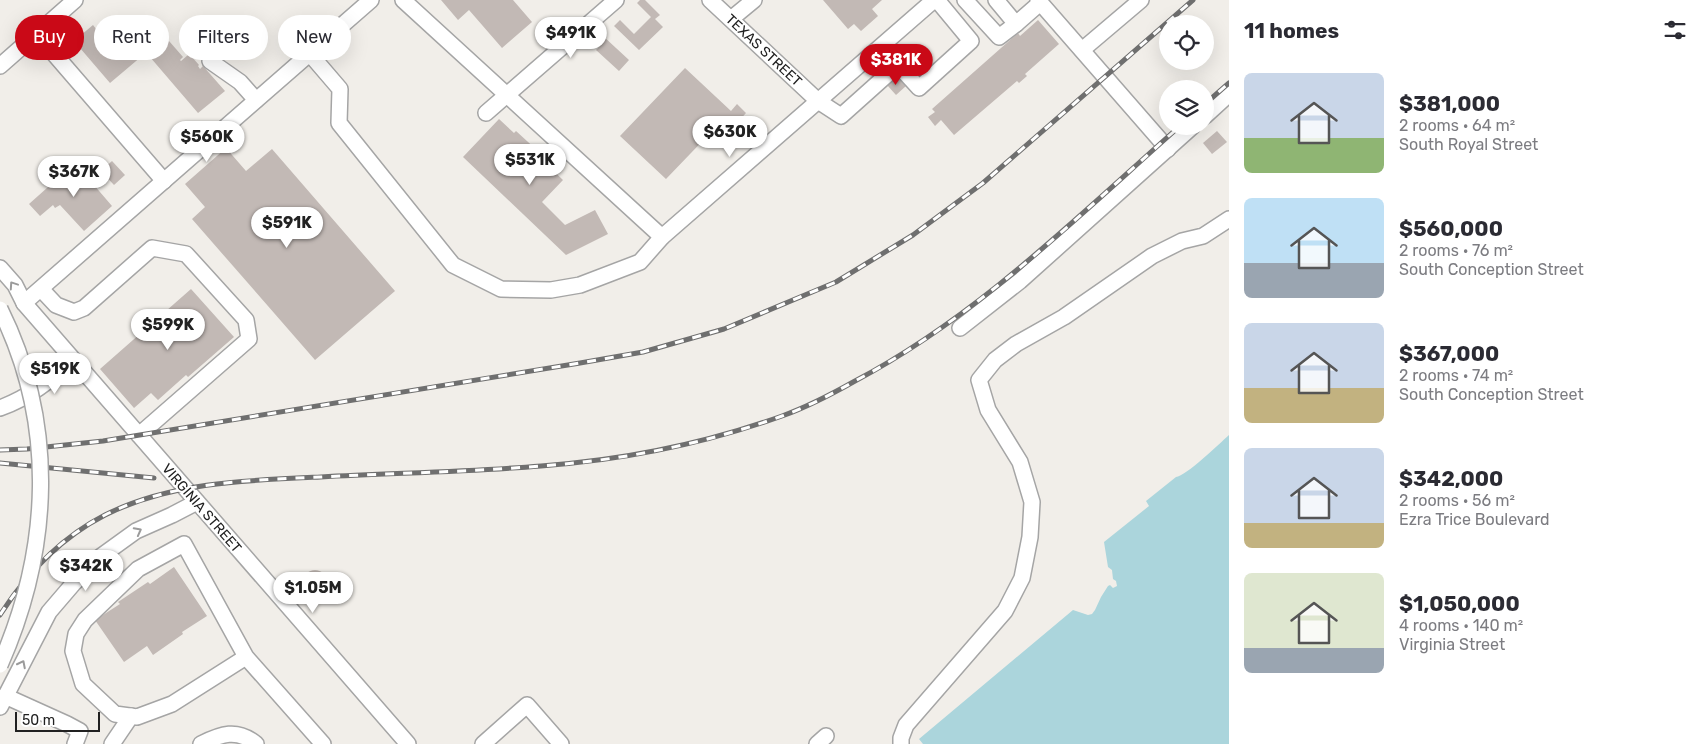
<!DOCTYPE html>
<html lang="en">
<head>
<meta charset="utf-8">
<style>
	body { margin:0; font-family:Rubik,sans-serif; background:#f2f2f3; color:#2b2b33; height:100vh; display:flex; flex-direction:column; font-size:19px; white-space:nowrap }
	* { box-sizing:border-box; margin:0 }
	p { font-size:16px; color:#7c7c81 }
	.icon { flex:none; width:28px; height:28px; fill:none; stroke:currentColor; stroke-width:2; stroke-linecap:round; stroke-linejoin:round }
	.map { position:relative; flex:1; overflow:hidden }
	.sheet { display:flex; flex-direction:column; background:#fff; width:475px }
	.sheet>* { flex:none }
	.banner { position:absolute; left:15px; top:15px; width:475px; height:45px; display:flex; gap:10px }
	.fabs { position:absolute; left:1159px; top:15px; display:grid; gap:10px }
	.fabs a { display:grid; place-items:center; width:55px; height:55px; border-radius:50%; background:#fff; box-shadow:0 5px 20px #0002; font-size:25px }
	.scale { position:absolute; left:15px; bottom:12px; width:85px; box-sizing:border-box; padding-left:5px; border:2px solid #212121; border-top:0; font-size:14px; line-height:18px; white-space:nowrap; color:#212121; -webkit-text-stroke:4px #fff; paint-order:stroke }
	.price { position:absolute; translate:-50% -42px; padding:0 11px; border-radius:18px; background:#fff; color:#222; font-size:16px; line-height:32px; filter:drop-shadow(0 1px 2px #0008) }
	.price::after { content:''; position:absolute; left:50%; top:30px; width:15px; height:11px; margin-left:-8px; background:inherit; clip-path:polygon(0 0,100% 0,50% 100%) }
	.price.active { background:#ca0917; color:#fff }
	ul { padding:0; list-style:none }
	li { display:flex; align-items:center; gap:15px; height:125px; padding:0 15px }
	li span { display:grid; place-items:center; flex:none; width:140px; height:100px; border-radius:8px; color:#555 }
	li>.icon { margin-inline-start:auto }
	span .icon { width:60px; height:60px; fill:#fffc; stroke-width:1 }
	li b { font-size:21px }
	h2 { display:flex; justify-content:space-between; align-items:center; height:60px; padding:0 15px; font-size:21px }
	.pill { padding:0 18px; border-radius:22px; background:#fff; box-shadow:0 5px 20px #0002; font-size:18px; line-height:45px }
	.pill.active { background:#ca0917; color:#fff }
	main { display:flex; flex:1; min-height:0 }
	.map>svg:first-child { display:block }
	.water { fill:#abd5dc }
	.building { fill:#c2b9b5 }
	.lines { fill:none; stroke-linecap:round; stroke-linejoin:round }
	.minor-casing { stroke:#a5a5a5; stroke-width:18 }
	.minor { stroke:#fff; stroke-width:15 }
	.rail-casing { stroke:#6f6f6f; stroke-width:5 }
	.rail { stroke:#fff; stroke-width:3; stroke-dasharray:9; stroke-linecap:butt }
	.minor-bridge-casing { stroke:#a5a5a5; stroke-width:18; stroke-linecap:butt }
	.minor-bridge { stroke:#fff; stroke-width:15 }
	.oneway { stroke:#9b9b9b }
	.labels { text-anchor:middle; stroke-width:4; stroke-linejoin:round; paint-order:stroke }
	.street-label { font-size:14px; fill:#212121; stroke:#fff }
</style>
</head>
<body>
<main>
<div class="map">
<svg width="1229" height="744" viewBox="0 0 1229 744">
	<rect width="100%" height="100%" fill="#f1eee9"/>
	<!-- water -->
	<path class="water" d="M1229 435V744H923L919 739 1073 610 1088 615 1092 614 1095 610 1101 597 1108 586 1110 585 1113 588 1117 586 1116 581 1113 579 1112 570 1108 567 1104 542 1149 506 1146 501 1176 477C1186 476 1219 444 1229 435Z"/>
	<!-- building -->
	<g class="building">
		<polygon points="441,0 513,0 532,22 502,48 469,10 458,20"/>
		<polygon points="640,0 645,0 660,15 655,19 663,27 639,50 614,26 620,20 634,34 651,17 637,3"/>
		<polygon points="823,0 882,0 872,9 878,16 861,31 854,24 848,29"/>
		<polygon points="1038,20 1059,44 1025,74 1027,76 1019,83 1017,81 954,135 941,120 935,126 928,117 935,112 932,109 1018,33 1020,36"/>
		<polygon points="114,23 142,56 110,83 74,41 93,25 100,34"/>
		<polygon points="603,36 629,60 619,71 596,50 600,46 597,44"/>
		<polygon points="169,41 183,57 180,60 181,61 188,55 191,58 192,57 199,65 198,66 200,69 203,66 225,91 198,113 150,57"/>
		<polygon points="685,68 731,111 737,104 746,113 724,137 715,128 666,179 620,136"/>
		<polygon points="897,77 906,86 896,95 887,85"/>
		<polygon points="499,119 514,133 516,131 539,152 537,155 563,180 542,202 565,225 595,210 608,234 566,255 463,157"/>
		<polygon points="1217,131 1227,142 1212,154 1203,143"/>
		<polygon points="226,148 246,171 272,149 395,291 315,360 192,219 205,207 185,184"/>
		<polygon points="112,161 125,175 114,185 101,171"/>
		<polygon points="75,163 112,206 84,231 60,205 55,208 53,205 40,216 29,204"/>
		<polygon points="191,289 234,337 188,377 186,375 158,400 151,393 134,408 100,369"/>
		<polygon points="174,567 207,616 182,632 183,634 153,655 147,646 124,662 95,620 120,604 118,602 148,582 150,584"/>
		<circle cx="315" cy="582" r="12"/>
	</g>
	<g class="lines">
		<defs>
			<g id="minor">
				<polyline points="403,0 662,237"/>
				<polyline points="710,0 818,101 841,116 898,65 919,88 971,41 937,0"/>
				<polyline points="965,0 999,37 1016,24"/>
				<polyline points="996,0 1016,24 1040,3"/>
				<polyline points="1038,0 1168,149"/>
				<polyline points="731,19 754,0"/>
				<polyline points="37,34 164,181"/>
				<polyline points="1082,50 1141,0"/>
				<polyline points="310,54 340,89 339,123 453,265 501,289 551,290 580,285 640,262 662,237 934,0"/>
				<polyline points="210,61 240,82 256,100"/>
				<polyline points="0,66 75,0"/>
				<polyline points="486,113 616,0"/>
				<polyline points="1205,116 1229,94"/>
				<polyline points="0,268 15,285 24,303 408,744"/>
				<polyline points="41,289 56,305 74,312 84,308 152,248 186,254 246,320 249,339 139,435"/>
				<polyline points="24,303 371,0"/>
				<polyline points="960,328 1020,281 1193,126"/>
				<path d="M0 408C28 398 51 380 73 360"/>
				<polyline points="246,657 172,704 137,717 115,714 83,684 73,651 76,634 85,620 138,569 184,544 246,657 323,744"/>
				<polyline points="5,696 67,724 80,731 75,744"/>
				<polyline points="0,707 49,612 73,584 100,557 136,531 172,515 197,502"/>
				<polyline points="112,744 131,716"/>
				<path d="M201 744C221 734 237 728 256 744"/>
				<polyline points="483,744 527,705 561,744"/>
				<polyline points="817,744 826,736"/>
				<polyline points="901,744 901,738 906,725 1005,611 1022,578 1030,537 1032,502 1020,462 988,410 979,380 995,360 1016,344 1064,317 1152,256 1182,241 1203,236 1229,219"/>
			</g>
		</defs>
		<!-- minor casing -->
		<use href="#minor" class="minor-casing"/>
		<!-- minor -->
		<use href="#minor" class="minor"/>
		<defs>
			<g id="rail">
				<polyline points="1205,104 1229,83"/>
				<polyline points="0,450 27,449 103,441 580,363 643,352 724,329 836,282 913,235 983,183 1193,0"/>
				<polyline points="0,463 154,478"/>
				<path d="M0 615C27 573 60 538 105 515 171 482 249 480 321 477 394 473 468 472 541 466 624 460 704 444 782 416 807 407 832 394 855 381 978 316 1076 218 1180 126"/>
			</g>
		</defs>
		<!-- rail casing -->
		<use href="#rail" class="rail-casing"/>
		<!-- rail -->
		<use href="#rail" class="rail"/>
		<defs>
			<path id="minor-bridge" d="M0 309C57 424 51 549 0 665"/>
		</defs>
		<!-- minor-bridge casing -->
		<use href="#minor-bridge" class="minor-bridge-casing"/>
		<!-- minor-bridge -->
		<use href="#minor-bridge" class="minor-bridge"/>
	</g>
	<!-- one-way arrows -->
	<defs><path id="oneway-chevron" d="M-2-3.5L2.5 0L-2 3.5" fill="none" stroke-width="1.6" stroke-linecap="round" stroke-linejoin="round" transform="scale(1.25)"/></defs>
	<g class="oneway">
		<use href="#oneway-chevron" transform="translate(13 285) rotate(-124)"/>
		<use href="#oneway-chevron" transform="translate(138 531) rotate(-28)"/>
		<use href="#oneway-chevron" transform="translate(22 664) rotate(-63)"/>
	</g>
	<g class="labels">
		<!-- street labels -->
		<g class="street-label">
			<text transform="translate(764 50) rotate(43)" y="5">TEXAS STREET</text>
			<text transform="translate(202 508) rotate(49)" y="5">VIRGINIA STREET</text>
		</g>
	</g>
</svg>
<div class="fabs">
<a><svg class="icon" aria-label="locate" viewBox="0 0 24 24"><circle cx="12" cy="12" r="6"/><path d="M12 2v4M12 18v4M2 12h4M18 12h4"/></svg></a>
<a><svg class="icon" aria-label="layers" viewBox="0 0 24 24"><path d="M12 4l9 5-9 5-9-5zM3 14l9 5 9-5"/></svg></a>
</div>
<div class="scale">50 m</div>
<b class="price" style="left:571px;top:59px">$491K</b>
<b class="price active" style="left:896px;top:86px">$381K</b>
<b class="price" style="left:730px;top:158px">$630K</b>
<b class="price" style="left:207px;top:163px">$560K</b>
<b class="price" style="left:530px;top:186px">$531K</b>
<b class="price" style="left:74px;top:198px">$367K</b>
<b class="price" style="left:287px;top:249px">$591K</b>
<b class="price" style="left:168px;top:351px">$599K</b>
<b class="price" style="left:55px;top:395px">$519K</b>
<b class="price" style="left:86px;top:592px">$342K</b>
<b class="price" style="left:313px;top:614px">$1.05M</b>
<div class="banner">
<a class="pill active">Buy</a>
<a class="pill">Rent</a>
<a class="pill">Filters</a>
<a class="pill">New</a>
</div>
</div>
<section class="sheet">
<h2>11 homes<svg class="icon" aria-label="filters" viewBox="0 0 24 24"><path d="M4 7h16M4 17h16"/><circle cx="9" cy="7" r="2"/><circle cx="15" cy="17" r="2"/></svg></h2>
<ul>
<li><span style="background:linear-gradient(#c9d6e8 65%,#8fb573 0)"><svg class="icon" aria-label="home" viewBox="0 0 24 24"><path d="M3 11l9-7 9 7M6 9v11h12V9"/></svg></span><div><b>$381,000</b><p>2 rooms · 64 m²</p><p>South Royal Street</p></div></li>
<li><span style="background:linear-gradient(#bfe0f5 65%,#9aa5b1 0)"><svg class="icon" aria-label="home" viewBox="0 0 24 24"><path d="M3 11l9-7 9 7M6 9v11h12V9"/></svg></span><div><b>$560,000</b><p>2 rooms · 76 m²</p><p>South Conception Street</p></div></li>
<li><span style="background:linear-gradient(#c9d6e8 65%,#c2b280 0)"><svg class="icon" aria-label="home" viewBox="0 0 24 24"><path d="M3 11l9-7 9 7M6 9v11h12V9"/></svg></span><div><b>$367,000</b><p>2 rooms · 74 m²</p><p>South Conception Street</p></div></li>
<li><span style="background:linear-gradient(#c9d6e8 75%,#c2b280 0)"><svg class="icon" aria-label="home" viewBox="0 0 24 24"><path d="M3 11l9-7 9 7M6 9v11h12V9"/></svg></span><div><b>$342,000</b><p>2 rooms · 56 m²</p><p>Ezra Trice Boulevard</p></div></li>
<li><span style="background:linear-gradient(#dfe7d0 75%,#9aa5b1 0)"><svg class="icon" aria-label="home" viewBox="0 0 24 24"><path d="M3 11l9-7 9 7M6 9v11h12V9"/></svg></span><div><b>$1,050,000</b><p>4 rooms · 140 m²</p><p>Virginia Street</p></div></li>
</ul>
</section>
</main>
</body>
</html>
